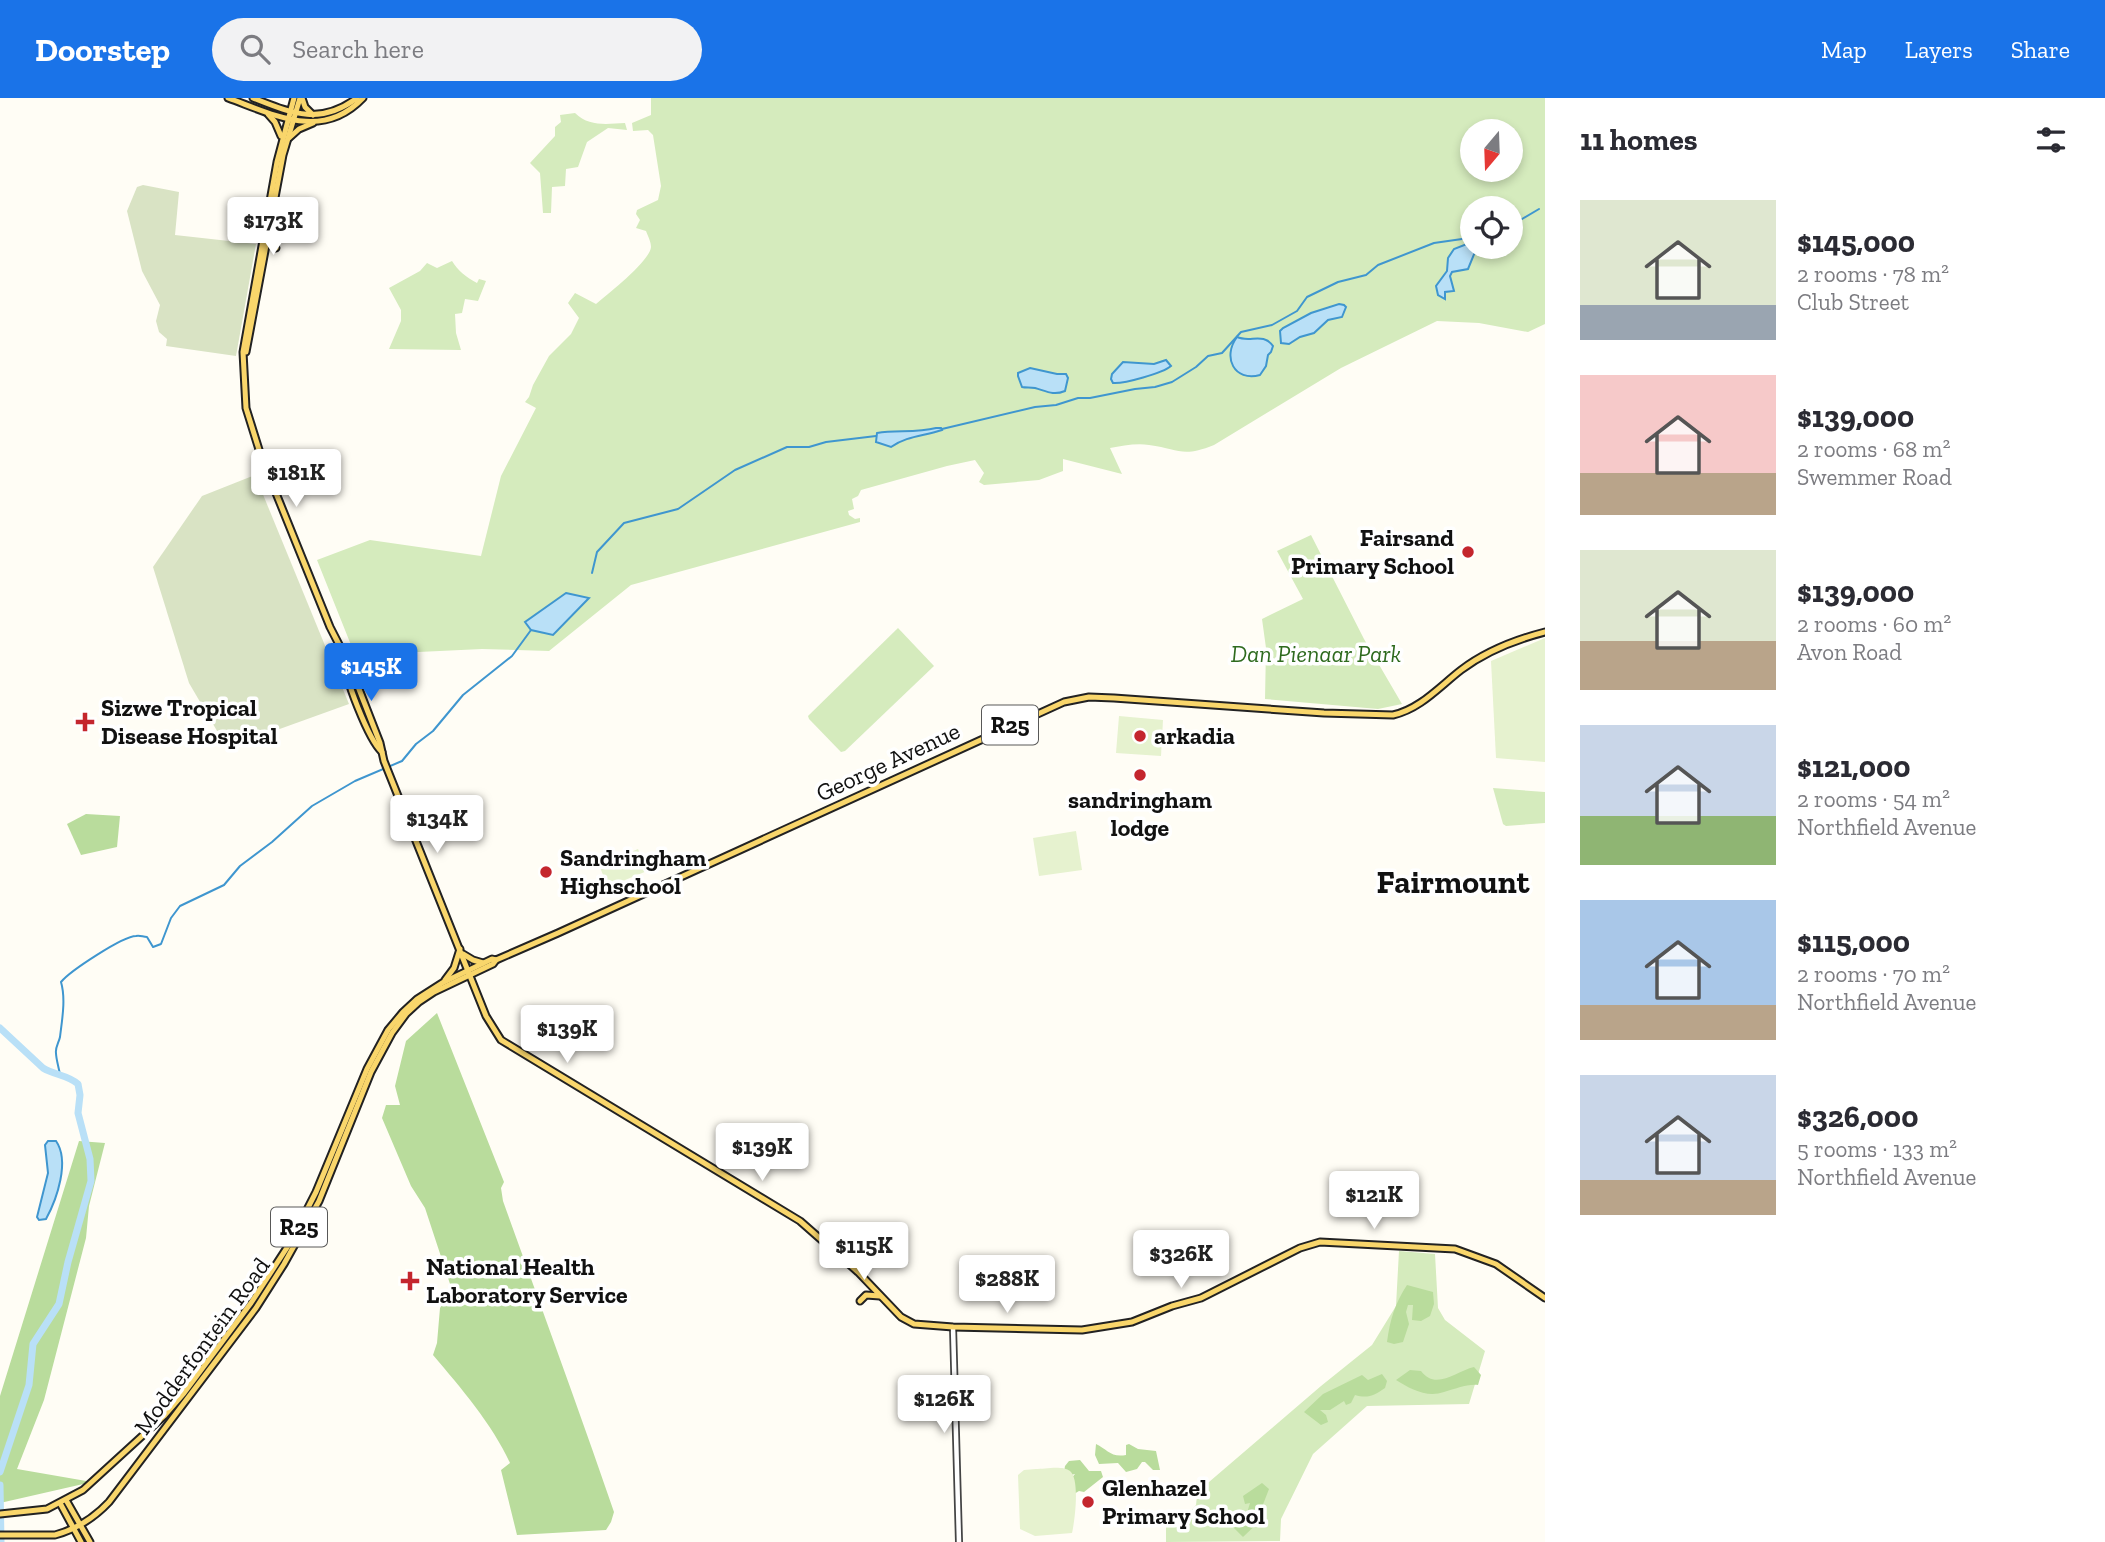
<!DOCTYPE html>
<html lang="en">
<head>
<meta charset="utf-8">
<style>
	body { margin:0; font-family:"Zilla Slab",serif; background:#f2f2f3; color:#2b2b33; height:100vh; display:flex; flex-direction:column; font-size:26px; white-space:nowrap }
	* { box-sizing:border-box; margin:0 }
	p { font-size:23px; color:#7c7c81 }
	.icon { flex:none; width:38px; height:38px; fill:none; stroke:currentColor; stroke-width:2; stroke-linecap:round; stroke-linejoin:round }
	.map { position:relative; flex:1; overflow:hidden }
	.panel { display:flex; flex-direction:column; background:#fff; width:560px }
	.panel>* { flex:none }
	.needle { width:46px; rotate:199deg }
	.buttons { position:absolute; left:1460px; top:21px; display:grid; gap:14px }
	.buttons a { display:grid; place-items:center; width:63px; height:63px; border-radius:50%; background:#fff; box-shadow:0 4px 10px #0003; font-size:35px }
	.price { position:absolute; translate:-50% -60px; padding:0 16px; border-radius:7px; background:#fff; color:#222; font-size:23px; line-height:46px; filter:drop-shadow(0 2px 4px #0008) }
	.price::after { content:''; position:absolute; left:50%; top:42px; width:21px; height:16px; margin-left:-10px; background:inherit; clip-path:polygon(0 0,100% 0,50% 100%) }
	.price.selected { background:#1a73e8; color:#fff }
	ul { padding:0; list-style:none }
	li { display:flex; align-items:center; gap:21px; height:175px; padding:0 35px }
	li span { display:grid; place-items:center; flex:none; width:196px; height:140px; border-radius:0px; color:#555 }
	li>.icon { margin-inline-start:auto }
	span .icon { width:84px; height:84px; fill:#fffc; stroke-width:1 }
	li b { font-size:30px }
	h2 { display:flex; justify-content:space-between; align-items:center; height:84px; padding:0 35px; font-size:30px }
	header { display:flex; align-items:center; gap:42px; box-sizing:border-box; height:98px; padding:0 35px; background:#1a73e8; color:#fff }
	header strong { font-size:33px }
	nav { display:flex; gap:38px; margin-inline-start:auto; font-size:24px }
	.search { width:490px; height:63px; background:#f2f2f3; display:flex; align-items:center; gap:18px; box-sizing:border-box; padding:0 24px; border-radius:38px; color:#7c7c81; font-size:26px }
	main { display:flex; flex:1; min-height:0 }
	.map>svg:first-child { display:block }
	.green { fill:#d5ebbd; fill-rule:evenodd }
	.forest { fill:#b9dc9c }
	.cemetery { fill:#d9e3c4 }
	.pitch { fill:#e6f2cf }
	.water { fill:#b9e0f7; stroke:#3f96cf; stroke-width:2 }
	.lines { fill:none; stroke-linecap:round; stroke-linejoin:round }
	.stream { stroke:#3f96cf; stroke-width:2 }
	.river { stroke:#b9e0f7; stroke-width:7 }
	.minor-casing { stroke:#444; stroke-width:8 }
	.major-casing { stroke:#222; stroke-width:9 }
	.minor { stroke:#fff; stroke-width:4.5 }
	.major { stroke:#f9d66b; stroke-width:5 }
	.poi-dot { fill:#c4262e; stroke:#fff; stroke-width:2.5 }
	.labels { text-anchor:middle; stroke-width:7; stroke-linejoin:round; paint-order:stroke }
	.shield { fill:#fff; stroke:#585858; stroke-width:2 }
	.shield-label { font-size:23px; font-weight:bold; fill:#111 }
	.poi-label { font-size:24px; font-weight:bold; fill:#111; stroke:#fff; text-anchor:start }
	.park-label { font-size:24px; font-style:italic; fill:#2f6b1f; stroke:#fff }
	.street-label { font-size:24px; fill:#111; stroke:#fff }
	.district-label { font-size:32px; font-weight:bold; fill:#111; stroke:#fff }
</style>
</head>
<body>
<header>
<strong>Doorstep</strong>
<div class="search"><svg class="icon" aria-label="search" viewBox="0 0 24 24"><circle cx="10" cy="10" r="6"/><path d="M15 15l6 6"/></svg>Search here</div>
<nav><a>Map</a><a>Layers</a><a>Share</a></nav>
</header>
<main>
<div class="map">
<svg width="1545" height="1444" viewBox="0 0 1545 1444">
	<rect width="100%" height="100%" fill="#fffdf5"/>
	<!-- green -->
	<g class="green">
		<path d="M651 0H1545V226L1528 234 1479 225 1437 223 1341 270 1214 347C1182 360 1179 351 1149 347 1136 345 1122 348 1110 350L1122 376 1063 361V373L1039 382 984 387 979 384 984 375 975 362 947 368 861 392 858 398 852 401 854 411 848 413 849 417 855 421 860 420V424L631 487 549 553 482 551 355 557 317 462 370 442 481 458 501 378 536 310 525 304 529 299 533 287 549 258 571 236 579 220 568 205 575 195 596 206C608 196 650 163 651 149 651 144 648 138 646 133L636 130 640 122 636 116 637 112 658 102 661 88 653 37 648 32 633 33 632 25 651 17ZM1472 33H1510V72H1472ZM1472 110H1510V149H1472Z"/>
		<path d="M575 15C589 29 607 26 625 25L627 32 608 30 587 44 578 69 566 71 565 88 552 89 551 115H543L540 75 530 65 555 38V29L561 24 560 17Z"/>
		<path d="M452 163C458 173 466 179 477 185L479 181 486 183 478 203 465 201 462 215 455 216 456 235 461 252 389 251 401 223V212L389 190 420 173 427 165 437 170Z"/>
		<polygon points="1311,437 1364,541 1402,606 1378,611 1265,601 1266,550 1262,521 1303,501 1277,453"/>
		<polygon points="898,530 934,568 845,653 841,654 809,621 808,618"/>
		<polygon points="1493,690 1545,694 1545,725 1506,728 1503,726"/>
		<polygon points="1399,1153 1435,1156 1438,1210 1445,1222 1485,1253 1469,1306 1367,1308 1313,1356 1281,1421 1280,1443 1166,1444 1166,1428 1177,1429 1196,1407 1198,1387 1209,1384 1321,1288 1372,1247 1396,1208"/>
	</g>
	<!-- forest -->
	<g class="forest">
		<polygon points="86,716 120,718 117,749 81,757 67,726"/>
		<path d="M437 915 504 1084 501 1090 503 1103C540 1206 578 1309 614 1414L611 1424 606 1432 517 1437 501 1372 510 1365C492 1326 461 1290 433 1257L437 1245 440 1210 452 1192 425 1110 411 1088 382 1020 386 1007H400L395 988 406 943Z"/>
		<polygon points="79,1043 105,1045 89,1108 86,1140 44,1302 17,1371 92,1384 0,1405 0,1298"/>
		<path d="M1407 1187 1433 1194 1434 1206 1430 1218 1421 1223 1412 1222 1413 1207H1408L1406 1214 1409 1226 1403 1244 1394 1246 1387 1244C1390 1222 1395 1205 1407 1187Z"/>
		<path d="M1474 1269 1481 1277 1478 1287C1466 1286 1456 1291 1444 1294 1427 1300 1410 1291 1396 1282L1410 1272 1421 1273C1436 1293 1456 1273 1474 1269Z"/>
		<path d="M1382 1276 1387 1283 1385 1290C1375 1297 1368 1301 1355 1297L1351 1305 1346 1307 1344 1303 1330 1312H1320L1326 1317 1328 1324 1321 1327 1304 1314 1323 1296 1362 1277 1368 1282Z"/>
		<path d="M1096 1346C1107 1351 1111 1360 1126 1357V1347L1129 1346 1138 1351 1156 1353 1160 1372H1153L1145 1364H1142L1137 1371 1126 1374 1118 1365 1099 1366 1095 1357Z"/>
		<polygon points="1080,1362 1089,1373 1101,1373 1103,1379 1084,1394 1079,1393 1074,1396 1070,1382 1075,1376 1071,1377 1064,1374 1065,1368 1069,1363"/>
		<polygon points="1262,1385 1269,1391 1262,1409 1266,1408 1266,1417 1243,1439 1233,1429 1247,1415 1250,1405 1245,1406 1243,1398"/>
	</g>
	<!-- cemetery -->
	<g class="cemetery">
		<polygon points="143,87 179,94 175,137 256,146 236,258 166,248 167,241 159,234 156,223 160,207 142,173 127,113 137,89"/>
		<polygon points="255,377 349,606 227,650 189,585 153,469 202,398"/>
	</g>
	<!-- pitch -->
	<g class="pitch">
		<polygon points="1545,540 1545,664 1496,660 1491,563"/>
		<polygon points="1119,618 1163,622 1161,658 1116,655"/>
		<polygon points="1076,733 1082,772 1039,778 1033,740"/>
		<polygon points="638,751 647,773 608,789 599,767"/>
		<path d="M1036 1371C1044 1371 1063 1367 1070 1373 1080 1381 1075 1422 1072 1435L1035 1438 1020 1431 1018 1377 1024 1372Z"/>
	</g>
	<!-- water -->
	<g class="water">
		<polygon points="1467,130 1472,130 1472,149 1477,149 1468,171 1452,174 1450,178 1454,193 1445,194 1445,201 1438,197 1436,188 1447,173 1448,160 1454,151 1467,146 1469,140"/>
		<polygon points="1339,206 1344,207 1346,209 1342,219 1328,222 1314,235 1300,239 1289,246 1281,245 1280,233 1283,230 1311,215"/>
		<path d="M1237 239C1250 245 1263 234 1273 248L1271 254 1268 257 1266 268 1260 277C1234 284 1222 259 1237 239Z"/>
		<path d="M1166 262 1171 268C1163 275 1124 286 1113 285L1111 281 1112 276 1123 264 1154 266Z"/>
		<path d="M1030 270 1057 276H1066L1068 280 1065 293C1053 298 1046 293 1035 290 1030 289 1026 290 1022 289L1018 278V275Z"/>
		<path d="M936 330H941L942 332C924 338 906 338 891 349L876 344 877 335C897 332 916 335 936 330Z"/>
		<polygon points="566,495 589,500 553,537 531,532 525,524"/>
		<path d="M48 1043H56C70 1063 57 1101 46 1121L39 1122 37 1119 48 1075 45 1047Z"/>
	</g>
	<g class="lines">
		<!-- stream -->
		<g class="stream">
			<polyline points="1512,127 1539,111"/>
			<polyline points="942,331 1035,309 1056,307 1078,300 1090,300 1135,291 1155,289 1172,284 1196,269 1208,258 1222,255 1241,234 1272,227 1297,213 1307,199 1338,184 1366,177 1378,167 1434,145 1469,140"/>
			<polyline points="592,475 597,454 624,425 678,411 735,372 787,349 809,349 826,344 876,338"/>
			<path d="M60 977C59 970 56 961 56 955 55 950 59 944 60 939 62 922 66 901 61 884 70 873 123 838 136 838 140 837 143 839 147 839L153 849 161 846 171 820 180 808 224 787 240 768 272 744 312 708 355 683 402 663 416 646 433 633 463 597 512 558 531 532"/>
		</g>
		<!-- river -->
		<g class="river">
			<path d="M0 930 43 970C54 977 68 977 78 986L80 997 78 1015 90 1061 91 1083 68 1164 59 1206 33 1246 29 1287 0 1374"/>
			<polyline points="0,1387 1,1444"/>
		</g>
		<defs>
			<polyline id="minor" points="953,1229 959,1444"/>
			<g id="major">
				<path d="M228 0C275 17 322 43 363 0"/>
				<path d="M253 0C291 15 320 28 357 0"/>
				<polyline points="294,0 277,64 243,254 246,310 261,358 330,529 350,568 380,645 384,663 486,918 501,942 800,1123 858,1174 901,1219 914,1226 953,1229 1082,1232 1132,1224 1172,1208 1201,1200 1300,1150 1320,1144 1455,1151 1496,1166 1545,1200"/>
				<polyline points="302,0 305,9 313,17"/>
				<polyline points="268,16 275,24 281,38"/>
				<polyline points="289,40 299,31 313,25"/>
				<polyline points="269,139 276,150"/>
				<polyline points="246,254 283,57 300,0"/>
				<path d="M345 561C343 578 369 642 382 654"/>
				<polyline points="463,856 473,862 483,865"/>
				<polyline points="445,882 454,870 460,851"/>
				<polyline points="860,1203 866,1197 880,1198"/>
				<polyline points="66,1402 90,1444"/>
				<polyline points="60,1405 81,1444"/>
				<path d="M0 1416 47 1411 83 1392 164 1318 184 1295 251 1205 290 1145 316 1094 367 971 388 932 403 914 417 901 442 885 492 861 496 862 558 835 1064 604 1089 599 1114 600 1324 615 1393 617C1420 611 1439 589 1461 572 1486 553 1514 542 1545 534"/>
				<path d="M0 1437H55C77 1431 94 1420 109 1404L256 1210 284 1166 319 1103 371 974 392 935 406 916 419 904 434 894 493 866 496 862"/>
			</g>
		</defs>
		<!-- minor casing -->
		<use href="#minor" class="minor-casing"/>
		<!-- major casing -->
		<use href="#major" class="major-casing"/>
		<!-- minor -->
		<use href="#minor" class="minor"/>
		<!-- major -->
		<use href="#major" class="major"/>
	</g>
	<!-- markers -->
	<g class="poi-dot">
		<circle cx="1468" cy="454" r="7"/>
		<path d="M81.5 613.5h7v7h7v7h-7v7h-7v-7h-7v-7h7z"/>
		<circle cx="1140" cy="638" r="7"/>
		<circle cx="1140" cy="677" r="7"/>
		<circle cx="546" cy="774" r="7"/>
		<path d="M406.5 1172.5h7v7h7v7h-7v7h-7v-7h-7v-7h7z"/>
		<circle cx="1088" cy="1404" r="7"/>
	</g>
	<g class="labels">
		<!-- shield labels -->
		<g class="shield">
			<rect x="982" y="607.5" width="56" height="39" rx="5"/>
			<rect x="271" y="1109.5" width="56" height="39" rx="5"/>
		</g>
		<g class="shield-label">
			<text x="1010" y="635">R25</text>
			<text x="299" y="1137">R25</text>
		</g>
		<!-- poi labels -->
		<g class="poi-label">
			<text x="1454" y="448" text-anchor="end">Fairsand<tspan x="1454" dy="28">Primary School</tspan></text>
			<text x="101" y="618">Sizwe Tropical<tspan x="101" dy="28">Disease Hospital</tspan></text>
			<text x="1154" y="646">arkadia</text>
			<text x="1140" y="710" text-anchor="middle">sandringham<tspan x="1140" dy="28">lodge</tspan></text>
			<text x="560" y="768">Sandringham<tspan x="560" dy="28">Highschool</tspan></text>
			<text x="426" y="1177">National Health<tspan x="426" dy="28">Laboratory Service</tspan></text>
			<text x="1102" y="1398">Glenhazel<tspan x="1102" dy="28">Primary School</tspan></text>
		</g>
		<!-- park labels -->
		<g class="park-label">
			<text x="1316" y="564">Dan Pienaar Park</text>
		</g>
		<!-- street labels -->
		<g class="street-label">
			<text transform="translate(888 664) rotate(-25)" y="8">George Avenue</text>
			<text transform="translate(202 1248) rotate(-54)" y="8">Modderfontein Road</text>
		</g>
		<!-- district labels -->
		<g class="district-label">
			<text x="1453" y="795">Fairmount</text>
		</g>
	</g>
</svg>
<div class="buttons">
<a><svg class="needle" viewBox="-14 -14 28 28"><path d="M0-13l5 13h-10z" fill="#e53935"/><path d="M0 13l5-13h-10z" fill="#7c7c81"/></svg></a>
<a><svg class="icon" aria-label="locate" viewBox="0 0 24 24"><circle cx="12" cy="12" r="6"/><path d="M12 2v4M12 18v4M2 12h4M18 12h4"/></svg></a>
</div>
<b class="price" style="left:273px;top:159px">$173K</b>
<b class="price" style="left:296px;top:411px">$181K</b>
<b class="price selected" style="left:371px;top:605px">$145K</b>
<b class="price" style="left:437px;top:757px">$134K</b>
<b class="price" style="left:567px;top:967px">$139K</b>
<b class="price" style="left:762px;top:1085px">$139K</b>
<b class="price" style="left:1374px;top:1133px">$121K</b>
<b class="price" style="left:864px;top:1184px">$115K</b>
<b class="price" style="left:1181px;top:1192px">$326K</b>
<b class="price" style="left:1007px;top:1217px">$288K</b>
<b class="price" style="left:944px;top:1337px">$126K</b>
</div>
<section class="panel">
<h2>11 homes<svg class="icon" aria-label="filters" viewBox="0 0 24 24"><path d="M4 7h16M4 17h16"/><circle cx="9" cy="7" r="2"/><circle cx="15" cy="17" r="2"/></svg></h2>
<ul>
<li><span style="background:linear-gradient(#dfe7d0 75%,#9aa5b1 0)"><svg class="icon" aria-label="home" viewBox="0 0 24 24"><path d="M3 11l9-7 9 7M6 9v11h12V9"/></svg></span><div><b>$145,000</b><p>2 rooms · 78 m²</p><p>Club Street</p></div></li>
<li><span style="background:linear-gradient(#f6c9c9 70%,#b9a48a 0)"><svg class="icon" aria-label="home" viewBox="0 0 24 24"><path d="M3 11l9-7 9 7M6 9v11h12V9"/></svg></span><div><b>$139,000</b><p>2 rooms · 68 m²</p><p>Swemmer Road</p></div></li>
<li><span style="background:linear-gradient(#dfe7d0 65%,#b9a48a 0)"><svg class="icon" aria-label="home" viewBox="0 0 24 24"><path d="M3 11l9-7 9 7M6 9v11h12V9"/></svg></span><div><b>$139,000</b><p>2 rooms · 60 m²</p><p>Avon Road</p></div></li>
<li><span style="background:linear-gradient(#c9d6e8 65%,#8fb573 0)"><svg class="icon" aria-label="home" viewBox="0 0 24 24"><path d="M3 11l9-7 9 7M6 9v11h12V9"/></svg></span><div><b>$121,000</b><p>2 rooms · 54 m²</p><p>Northfield Avenue</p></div></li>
<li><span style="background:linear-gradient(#a9c7e8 75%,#b9a48a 0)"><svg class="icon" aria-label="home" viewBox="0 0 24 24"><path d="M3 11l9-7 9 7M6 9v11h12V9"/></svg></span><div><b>$115,000</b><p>2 rooms · 70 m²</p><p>Northfield Avenue</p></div></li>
<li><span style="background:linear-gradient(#c9d6e8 75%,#b9a48a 0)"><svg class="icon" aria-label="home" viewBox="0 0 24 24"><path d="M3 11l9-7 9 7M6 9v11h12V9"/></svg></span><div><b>$326,000</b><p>5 rooms · 133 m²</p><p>Northfield Avenue</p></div></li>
</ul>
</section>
</main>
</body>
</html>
